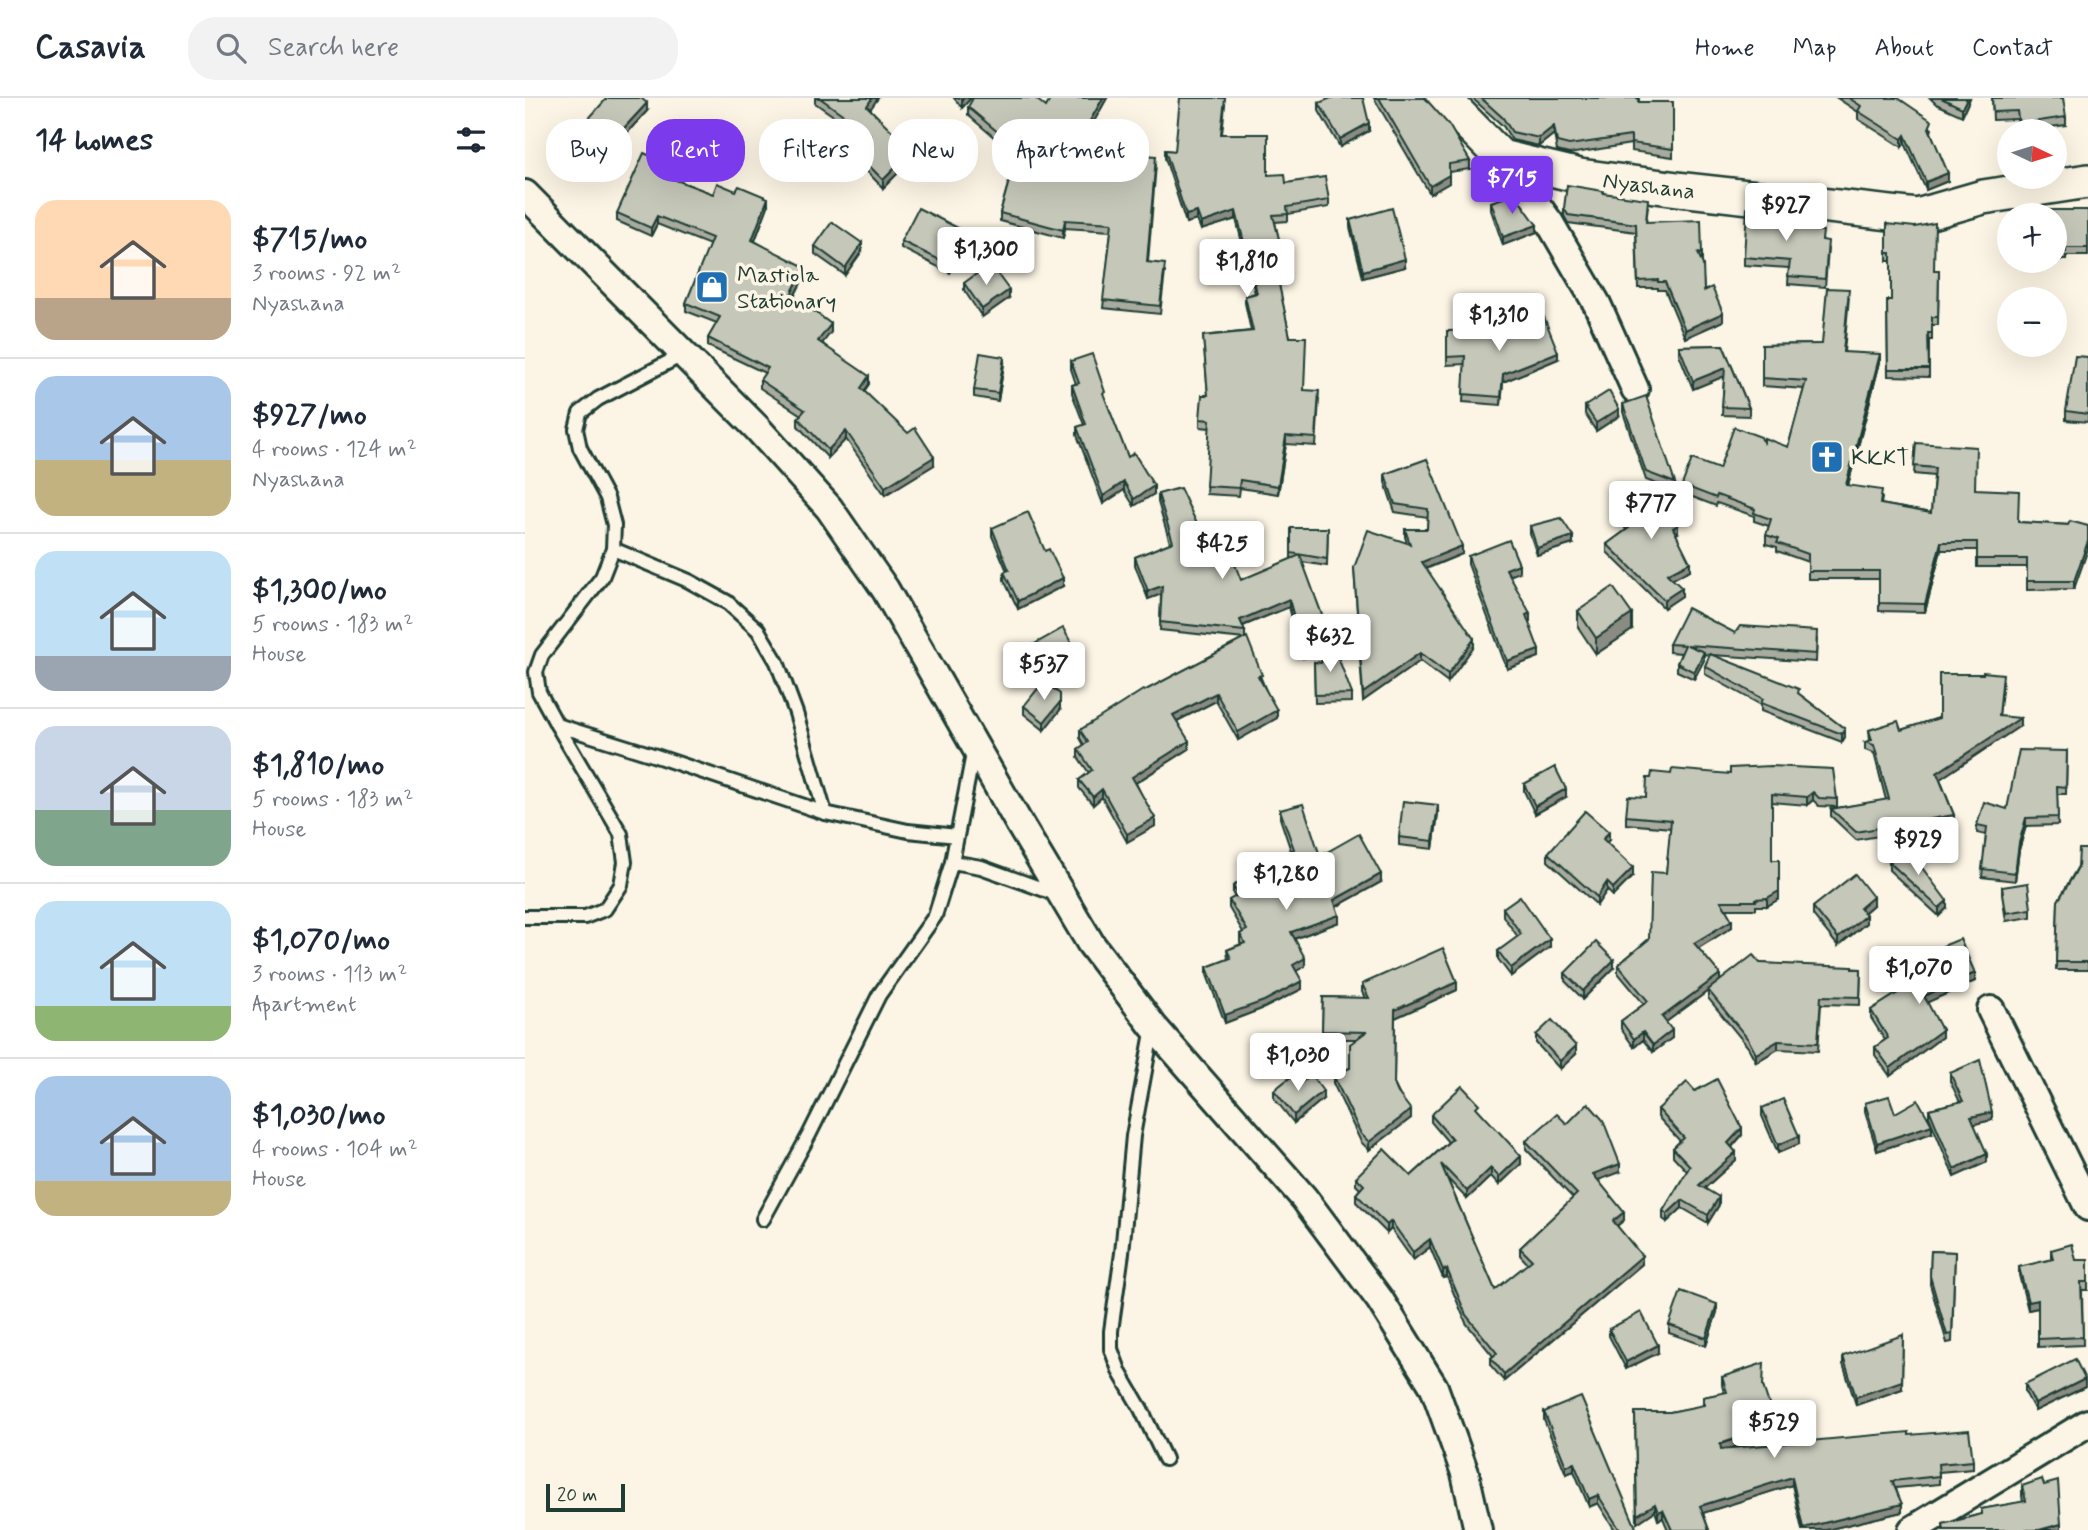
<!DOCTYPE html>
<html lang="en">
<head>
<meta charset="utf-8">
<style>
	body { margin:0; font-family:Mynerve,sans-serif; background:#f2f2f3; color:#1f2937; height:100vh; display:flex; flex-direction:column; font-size:26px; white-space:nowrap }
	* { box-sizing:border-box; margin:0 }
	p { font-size:23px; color:#747a83 }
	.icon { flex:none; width:38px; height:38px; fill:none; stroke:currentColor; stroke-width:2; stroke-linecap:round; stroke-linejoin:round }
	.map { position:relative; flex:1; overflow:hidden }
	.sheet { display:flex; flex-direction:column; background:#fff; width:525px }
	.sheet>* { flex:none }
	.hud { position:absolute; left:21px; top:21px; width:665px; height:63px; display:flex; gap:14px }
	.needle { width:46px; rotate:94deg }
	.buttons { position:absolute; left:1472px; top:21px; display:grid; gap:14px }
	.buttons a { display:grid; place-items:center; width:70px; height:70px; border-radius:50%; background:#fff; box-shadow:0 7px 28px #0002; font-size:35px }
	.scale { position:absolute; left:21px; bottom:18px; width:79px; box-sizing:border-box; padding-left:7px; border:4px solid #1f3d34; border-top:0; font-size:19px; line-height:24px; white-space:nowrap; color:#1f3d34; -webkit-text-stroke:5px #fcf5e5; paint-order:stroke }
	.price { position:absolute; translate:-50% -60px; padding:0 16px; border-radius:7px; background:#fff; color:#222; font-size:23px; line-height:46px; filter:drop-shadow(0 2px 4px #0008) }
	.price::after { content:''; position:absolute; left:50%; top:42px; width:21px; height:16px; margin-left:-10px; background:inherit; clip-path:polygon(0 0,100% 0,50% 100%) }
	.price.current { background:#7c3aed; color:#fff }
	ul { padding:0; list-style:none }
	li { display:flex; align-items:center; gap:21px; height:175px; padding:0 35px }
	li+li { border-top:2px solid #e0e1e3 }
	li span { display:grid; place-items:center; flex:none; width:196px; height:140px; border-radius:21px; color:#555 }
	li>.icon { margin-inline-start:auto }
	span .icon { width:84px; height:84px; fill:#fffc; stroke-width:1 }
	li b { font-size:30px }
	h2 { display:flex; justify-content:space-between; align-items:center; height:84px; padding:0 35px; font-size:30px }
	.chip { padding:0 24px; border-radius:28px; background:#fff; box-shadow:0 7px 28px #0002; font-size:24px; line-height:63px }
	.chip.current { background:#7c3aed; color:#fff }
	header { display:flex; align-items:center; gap:42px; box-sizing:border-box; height:98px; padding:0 35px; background:#fff; border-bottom:2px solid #e0e1e3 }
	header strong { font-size:33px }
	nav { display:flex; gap:38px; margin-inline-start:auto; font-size:24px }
	.search { width:490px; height:63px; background:#f2f2f3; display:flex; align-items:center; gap:18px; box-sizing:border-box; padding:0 24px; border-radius:28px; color:#747a83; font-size:26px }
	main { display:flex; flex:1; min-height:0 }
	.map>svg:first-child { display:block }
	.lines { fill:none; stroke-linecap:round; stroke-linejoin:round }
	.service-casing { stroke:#1f3d34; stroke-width:18 }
	.minor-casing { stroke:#1f3d34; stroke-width:32 }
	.tertiary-casing { stroke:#1f3d34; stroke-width:38 }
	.service { stroke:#fcf5e5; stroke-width:12 }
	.minor { stroke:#fcf5e5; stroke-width:26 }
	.tertiary { stroke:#fcf5e5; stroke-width:33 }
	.wall { fill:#a9ab9f; stroke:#1f3d34; stroke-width:2 }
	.shaded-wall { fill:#8a8b82; stroke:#1f3d34; stroke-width:2 }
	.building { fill:#c5c7b9; stroke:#1f3d34; stroke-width:2 }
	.labels { text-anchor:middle; stroke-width:7; stroke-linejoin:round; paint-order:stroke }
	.street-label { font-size:23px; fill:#1f3d34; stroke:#fcf5e5 }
	.poi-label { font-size:23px; fill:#1f3d34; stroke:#fcf5e5; text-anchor:start }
</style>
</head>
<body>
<header>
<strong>Casavia</strong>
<div class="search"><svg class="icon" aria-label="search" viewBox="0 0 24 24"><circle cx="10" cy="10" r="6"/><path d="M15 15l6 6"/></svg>Search here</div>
<nav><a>Home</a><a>Map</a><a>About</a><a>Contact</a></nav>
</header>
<main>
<section class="sheet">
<h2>14 homes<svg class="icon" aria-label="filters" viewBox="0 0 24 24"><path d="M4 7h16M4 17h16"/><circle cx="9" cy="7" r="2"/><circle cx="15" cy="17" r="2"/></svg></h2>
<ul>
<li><span style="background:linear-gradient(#ffd9b3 70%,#b9a48a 0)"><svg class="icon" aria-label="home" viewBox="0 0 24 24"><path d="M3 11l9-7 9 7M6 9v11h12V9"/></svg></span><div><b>$715/mo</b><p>3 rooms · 92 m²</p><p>Nyashana</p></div></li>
<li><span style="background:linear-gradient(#a9c7e8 60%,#c2b280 0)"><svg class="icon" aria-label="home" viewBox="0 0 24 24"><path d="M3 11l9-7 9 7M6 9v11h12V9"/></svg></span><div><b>$927/mo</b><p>4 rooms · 124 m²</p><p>Nyashana</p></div></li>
<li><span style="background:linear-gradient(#bfe0f5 75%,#9aa5b1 0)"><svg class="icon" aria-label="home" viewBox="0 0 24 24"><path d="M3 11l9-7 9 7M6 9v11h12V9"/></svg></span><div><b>$1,300/mo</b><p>5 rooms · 183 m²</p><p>House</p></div></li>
<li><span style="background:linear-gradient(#c9d6e8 60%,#7fa58c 0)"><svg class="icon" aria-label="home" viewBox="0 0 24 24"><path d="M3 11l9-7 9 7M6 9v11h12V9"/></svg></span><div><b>$1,810/mo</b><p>5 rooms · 183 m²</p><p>House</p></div></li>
<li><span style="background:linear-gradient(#bfe0f5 75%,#8fb573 0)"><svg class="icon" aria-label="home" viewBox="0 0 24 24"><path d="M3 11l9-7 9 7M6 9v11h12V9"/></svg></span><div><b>$1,070/mo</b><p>3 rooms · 113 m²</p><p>Apartment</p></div></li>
<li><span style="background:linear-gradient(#a9c7e8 75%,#c2b280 0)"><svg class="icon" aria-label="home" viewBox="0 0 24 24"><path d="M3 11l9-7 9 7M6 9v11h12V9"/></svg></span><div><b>$1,030/mo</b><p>4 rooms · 104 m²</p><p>House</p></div></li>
</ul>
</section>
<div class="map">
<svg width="1563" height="1432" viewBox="0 0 1563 1432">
	<rect width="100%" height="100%" fill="#fcf5e5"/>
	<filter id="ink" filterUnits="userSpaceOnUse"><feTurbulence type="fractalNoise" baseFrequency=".0143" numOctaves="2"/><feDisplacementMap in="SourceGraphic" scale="14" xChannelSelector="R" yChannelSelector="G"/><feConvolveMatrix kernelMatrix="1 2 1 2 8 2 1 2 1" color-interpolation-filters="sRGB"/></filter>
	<g filter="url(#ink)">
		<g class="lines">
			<defs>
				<g id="service">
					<polyline points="88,451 164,483 202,504 233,532 252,564 271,615 300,715"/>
					<polyline points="32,627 128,657 300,715 383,733 432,738"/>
					<polyline points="427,764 456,769 531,796"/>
					<polyline points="0,819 60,819 80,811 96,787 100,764 96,736 32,627 14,594 11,574 17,557 77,479 88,451 89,427 82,400 55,350 51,331 55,315 73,301 159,256"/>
					<polyline points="628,929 608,1038 597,1155 586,1233 586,1251 595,1275 616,1311 640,1361"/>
					<polyline points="238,1121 284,1037 354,897 410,818 427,764 449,651"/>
				</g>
				<g id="minor">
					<polyline points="976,59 1025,125 1072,206 1110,291"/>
					<polyline points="0,96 232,330 304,410 360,491 495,727 566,846 628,928 779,1100 855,1202 909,1289 940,1375 953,1432"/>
					<polyline points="1466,912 1563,1109"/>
					<polyline points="1387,1432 1563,1325"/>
				</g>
				<polyline id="tertiary" points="918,0 976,59 1055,78 1153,91 1392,118 1458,99 1563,83"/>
			</defs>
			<!-- service casing -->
			<use href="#service" class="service-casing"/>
			<!-- minor casing -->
			<use href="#minor" class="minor-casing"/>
			<!-- tertiary casing -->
			<use href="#tertiary" class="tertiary-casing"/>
			<!-- service -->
			<use href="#service" class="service"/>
			<!-- minor -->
			<use href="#minor" class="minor"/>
			<!-- tertiary -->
			<use href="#tertiary" class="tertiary"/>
		</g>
		<!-- wall -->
		<g class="wall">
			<polygon points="290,0 353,0 345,11 387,61 358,90 329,60 329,52 340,40 290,5"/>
			<polygon points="429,0 446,0 437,10"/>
			<polygon points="582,0 560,39 585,54 631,66 623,164 640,174 635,216 578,210 586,133 540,130 538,140 475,123 475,115 491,58 443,17 443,9 521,9"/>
			<polygon points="849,0 900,0 945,63 945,71 924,74 924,85 905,96"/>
			<polygon points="947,0 1114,0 1114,4 1148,4 1148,59 1106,53 1106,46 1044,56 1032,53 1029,36 1014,48 987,42 978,28"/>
			<polygon points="1312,0 1373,0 1407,31 1406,34 1423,83 1401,92 1380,45 1377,49 1333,21 1333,14"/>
			<polygon points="1405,0 1445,0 1437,18 1411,6"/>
			<polygon points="1467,0 1541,19 1541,27 1494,33 1492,21 1468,22"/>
			<polygon points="794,5 844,33 815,49 794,13"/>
			<polygon points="700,7 697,36 743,77 804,102 804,109 763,116 763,123 750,124 760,172 751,175 765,239 779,292 794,301 791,348 761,346 753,396 715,390 714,398 681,396 685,330 675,329 675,321 683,297 678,238 726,233 720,205 720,198 730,195 711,121 676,132 672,122 661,125 640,60 640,52 650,53"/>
			<polygon points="122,13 87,51 80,45 68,58 51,43 51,35"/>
			<polygon points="153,78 151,82 188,96 243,108 230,143 280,177 269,199 306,234 297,245 344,286 339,293 409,367 360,397 321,341 303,360 273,328 273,320 276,317 235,290 235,282 240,275 183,248 183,240 192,225 161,213 161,205 185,147 132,126 126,138 92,123 92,115"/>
			<polygon points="1078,95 1123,109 1121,124 1177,156 1177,164 1177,163 1179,193 1198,223 1160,240 1140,192 1133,192 1133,190 1113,190 1111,134 1043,125 1039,118 1039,110"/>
			<polygon points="990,103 1012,134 978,147 966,112 966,104"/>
			<polygon points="1563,112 1563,158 1541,158 1541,162 1530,162 1530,117"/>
			<polygon points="825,122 880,169 838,180 825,129"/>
			<polygon points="1262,123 1289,132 1298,142 1303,151 1300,189 1263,186 1264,170 1219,167 1219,159"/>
			<polygon points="1362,126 1409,172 1414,172 1413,227 1407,227 1407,242 1404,242 1404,279 1363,278 1362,202 1366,202 1366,163 1362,163"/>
			<polygon points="441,142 425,175 376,150 376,143"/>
			<polygon points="290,148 337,153 320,177 290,156"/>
			<polygon points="439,185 484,200 457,219 439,192"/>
			<polygon points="1324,199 1319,254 1355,264 1323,387 1357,400 1356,406 1406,415 1409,378 1389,376 1391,345 1493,424 1563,428 1549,491 1502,492 1502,469 1452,469 1452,452 1416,452 1400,514 1354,513 1354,481 1283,481 1283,464 1252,453 1252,449 1241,446 1241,437 1244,428 1229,423 1229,418 1192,405 1191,408 1157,395 1157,387 1194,371 1239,346 1263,349 1279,291 1237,288 1237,247 1297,246"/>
			<polygon points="922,233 1033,261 978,284 976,307 938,304 940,266 922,267"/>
			<polygon points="1198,247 1224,310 1224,318 1197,317 1199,278 1168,291 1154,256 1154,248"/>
			<polygon points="1563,259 1563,324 1541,322 1541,313"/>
			<polygon points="546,263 580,301 603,359 629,396 609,408 599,392 578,406 552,337 552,329 559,327 547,295 547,287 551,286 546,271"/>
			<polygon points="479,266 473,303 449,299 449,292"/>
			<polygon points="1098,306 1150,385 1150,393 1121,382 1098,314"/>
			<polygon points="1060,308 1094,318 1071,333 1060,316"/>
			<polygon points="902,361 937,456 901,471 949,548 923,584 895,563 838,603 829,470 882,445 880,439 880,431 902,431 903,419 870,414 860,384 860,376"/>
			<polygon points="633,396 684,451 716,482 766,461 766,430 803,430 802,468 777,464 801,528 801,551 827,596 827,604 790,605 789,564 796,565 800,553 778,560 764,509 718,528 720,533 720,540 752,620 713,642 691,603 652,623 664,651 611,685 630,728 602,744 577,699 568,707 554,690 554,682 564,675 553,659 553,651 559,647 555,640 555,632 619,593 719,541 635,532 636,496 623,501 610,467 610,459 645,445 633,404"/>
			<polygon points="1092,404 1153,435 1151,436 1165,472 1147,481 1157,498 1139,510 1082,454 1082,446 1101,432 1092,412"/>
			<polygon points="1005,428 1048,446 1012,457 1005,436"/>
			<polygon points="467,430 538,488 493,511 479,482 479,474 482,473 467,438"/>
			<polygon points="943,458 994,474 984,478 1005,523 1004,524 1014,559 982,571 943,466"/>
			<polygon points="1053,513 1107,532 1071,556 1053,529"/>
			<polygon points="1210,535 1292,541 1291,564 1187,557 1274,596 1320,631 1320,639 1317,644 1236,613 1236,607 1180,576 1180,568 1185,557 1179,556 1179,562 1169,581 1152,573 1152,565 1156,555 1144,554 1144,546"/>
			<polygon points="508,547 555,569 525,585 508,555"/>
			<polygon points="1478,584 1474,618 1495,628 1415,681 1429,717 1429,725 1331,742 1306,718 1306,711 1361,702 1349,655 1340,652 1340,644 1345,643 1344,632 1376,632 1414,620"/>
			<polygon points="499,608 535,612 519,632 499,616"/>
			<polygon points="1542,653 1541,696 1532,696 1533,727 1501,728 1494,752 1490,783 1457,779 1461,737 1452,735 1452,727 1482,711"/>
			<polygon points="1205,670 1312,701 1312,709 1294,708 1288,702 1282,707 1247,704 1247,762 1254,801 1242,808 1231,808 1231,811 1201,811 1207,829 1173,850 1195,883 1235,865 1336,871 1335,907 1296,906 1293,953 1253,951 1231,964 1223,949 1183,900 1183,893 1141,924 1147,940 1128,954 1118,942 1109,949 1096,931 1096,923 1119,906 1093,875 1093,867 1124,841 1141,775 1146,730 1101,726 1101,718 1121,699 1126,680 1146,676 1205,676"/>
			<polygon points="999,686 1041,699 1010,716 999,693"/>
			<polygon points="755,712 795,758 856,784 811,809 814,824 769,841 780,868 771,873 777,891 739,910 700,925 682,877 682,869 703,861 702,852 716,846 715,844 715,836 718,834 704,810 704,802 710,799 708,796 708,788 766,753 755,720"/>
			<polygon points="913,715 908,751 874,747 874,739"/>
			<polygon points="1084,742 1081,745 1108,778 1088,798 1082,792 1072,807 1023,763 1023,755"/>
			<polygon points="1563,751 1563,872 1531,872 1533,803"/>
			<polygon points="1364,764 1422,810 1414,818 1364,772"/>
			<polygon points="1477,789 1506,811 1506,819 1481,823 1477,796"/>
			<polygon points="1348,807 1339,815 1341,825 1313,848 1288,817 1288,809"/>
			<polygon points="978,810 1025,849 986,878 973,861 973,853 993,839 978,818"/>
			<polygon points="1408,852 1450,883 1402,904 1417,939 1365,978 1350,957 1350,949 1360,942 1346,920 1346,912 1413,870 1408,860"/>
			<polygon points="1089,870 1058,901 1040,883 1040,875"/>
			<polygon points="837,886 932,892 870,920 869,986 886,1020 844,1052 836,1044 808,985 808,977 825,970 832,941 797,941 798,899 840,900 837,894"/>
			<polygon points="1011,937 1051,956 1035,971 1011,945"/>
			<polygon points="1425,975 1467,1022 1449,1026 1462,1064 1429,1079 1404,1019 1404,1011 1435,1004 1425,983"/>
			<polygon points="773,987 798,1001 769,1025 749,1000 749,992"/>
			<polygon points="1170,993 1217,1037 1207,1049 1211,1062 1180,1090 1194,1107 1183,1125 1157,1110 1142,1124 1138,1121 1138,1113 1162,1073 1148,1058 1148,1050 1155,1043 1133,1019 1133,1011"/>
			<polygon points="1340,1005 1370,1015 1407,1035 1352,1053 1340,1013"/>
			<polygon points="1237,1010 1274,1046 1253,1055 1237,1018"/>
			<polygon points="954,1013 996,1066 974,1087 966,1078 942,1101 922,1080 970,1192 1003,1166 995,1157 995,1150 1048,1100 1001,1051 1001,1043 1095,1074 1073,1082 1099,1122 1092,1128 1117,1166 979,1283 966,1268 966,1260 968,1258 941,1225 922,1179 918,1180 905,1149 888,1162 866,1131 862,1135 831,1104 831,1096 835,1091 831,1087 831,1079 886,1078 923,1044 906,1024 906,1017"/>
			<polygon points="1526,1152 1551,1162 1563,1162 1563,1192 1557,1192 1558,1247 1513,1249 1513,1210 1503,1212 1494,1177 1494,1169 1526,1162"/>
			<polygon points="1406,1153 1430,1154 1427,1244 1422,1245 1405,1186"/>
			<polygon points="1192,1214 1181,1248 1144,1235 1144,1227"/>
			<polygon points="1084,1231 1133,1255 1101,1271 1084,1238"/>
			<polygon points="1318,1258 1377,1291 1331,1307 1318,1266"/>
			<polygon points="1197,1279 1238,1289 1251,1335 1207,1350 1384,1337 1448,1363 1448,1371 1414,1374 1414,1386 1371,1390 1377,1414 1301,1432 1277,1432 1267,1387 1178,1415 1184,1432 1143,1432 1138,1420 1133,1422 1130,1413 1112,1425 1110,1314 1145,1314 1178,1308 1178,1299 1199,1295 1197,1287"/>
			<polygon points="1500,1286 1560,1289 1510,1313 1500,1294"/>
			<polygon points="1019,1314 1112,1432 1090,1432 1073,1405 1064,1409 1049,1373 1041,1376 1019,1322"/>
			<polygon points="1497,1388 1536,1432 1418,1432 1418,1426 1456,1416 1456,1411 1498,1404 1497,1398"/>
		</g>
		<!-- shaded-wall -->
		<g class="shaded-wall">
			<polygon points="347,0 353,0 342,16 342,8"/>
			<polygon points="439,0 446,0 437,10 437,2"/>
			<polygon points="578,0 582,0 557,45 557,37"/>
			<polygon points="1442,0 1445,0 1437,18 1437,10"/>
			<polygon points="122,5 122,13 87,51 87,43"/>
			<polygon points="844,25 844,33 815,49 815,41"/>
			<polygon points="1029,28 1029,36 1014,48 1014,40"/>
			<polygon points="80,37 80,45 68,58 68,51"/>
			<polygon points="1380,37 1380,45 1377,49 1377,41"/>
			<polygon points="387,53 387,61 358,90 358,82"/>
			<polygon points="153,70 153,78 148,89 148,81"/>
			<polygon points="1423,75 1423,83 1401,92 1401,84"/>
			<polygon points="924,77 924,85 905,96 905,88"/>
			<polygon points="243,100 243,108 227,150 227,142"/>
			<polygon points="711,113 711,121 676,132 676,125"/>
			<polygon points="672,114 672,122 661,125 661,117"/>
			<polygon points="132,118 132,126 126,138 126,130"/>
			<polygon points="540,122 540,130 538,140 538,132"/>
			<polygon points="1012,127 1012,134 978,147 978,139"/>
			<polygon points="441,134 441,142 425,175 425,167"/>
			<polygon points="337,145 337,153 320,177 320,170"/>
			<polygon points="880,161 880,169 838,180 838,173"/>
			<polygon points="760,165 760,172 750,175 750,167"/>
			<polygon points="280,169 280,177 266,204 266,196"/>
			<polygon points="484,192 484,200 457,219 457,211"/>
			<polygon points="1198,215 1198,223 1160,240 1160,232"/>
			<polygon points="306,226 306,234 293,251 293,243"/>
			<polygon points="1033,254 1033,261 978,284 976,307 978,276"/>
			<polygon points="1355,256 1355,264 1321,395 1321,387"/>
			<polygon points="479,259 479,266 473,303 473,295"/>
			<polygon points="1200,270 1200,278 1168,291 1168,283"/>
			<polygon points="344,278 344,286 336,298 336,290"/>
			<polygon points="1094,311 1094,318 1071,333 1071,325"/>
			<polygon points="321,333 321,341 303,360 303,352"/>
			<polygon points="761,338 761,346 753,396 753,388"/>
			<polygon points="409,359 409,367 360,397 360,389"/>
			<polygon points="599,384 599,392 578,406 578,398"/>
			<polygon points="629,388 629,396 609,408 609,401"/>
			<polygon points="1153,427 1153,435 1148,438 1148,430"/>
			<polygon points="1048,438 1048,446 1012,457 1012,450"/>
			<polygon points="1563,443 1563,451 1549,491 1549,483"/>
			<polygon points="1416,444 1416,452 1400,514 1400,506"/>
			<polygon points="937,448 937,456 897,472 897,464"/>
			<polygon points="1165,464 1165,472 1142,484 1142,476"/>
			<polygon points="994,466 994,474 981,479 981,471"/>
			<polygon points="538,480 538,488 493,511 493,503"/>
			<polygon points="637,488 637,496 623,501 623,493"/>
			<polygon points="1157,490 1157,498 1139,510 1139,502"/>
			<polygon points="764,501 764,509 715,529 715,522"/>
			<polygon points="1005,515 1005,523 1001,525 1001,517"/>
			<polygon points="1107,516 1107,532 1071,556 1071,540"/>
			<polygon points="949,541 949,548 923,584 923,576"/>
			<polygon points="801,545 801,553 778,560 778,552"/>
			<polygon points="1014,552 1014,559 982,571 982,563"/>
			<polygon points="1179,554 1179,562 1169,581 1169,574"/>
			<polygon points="895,555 895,563 838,603 838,595"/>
			<polygon points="555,561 555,569 525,585 525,578"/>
			<polygon points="691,595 691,603 648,625 648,617"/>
			<polygon points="535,604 535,612 519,632 519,624"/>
			<polygon points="752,612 752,620 713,642 713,634"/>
			<polygon points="1495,620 1495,628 1412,683 1412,675"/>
			<polygon points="1320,631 1320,639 1317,644 1317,636"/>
			<polygon points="664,643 664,651 607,687 607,679"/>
			<polygon points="577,691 577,699 568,707 568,699"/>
			<polygon points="1041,691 1041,699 1010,716 1010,708"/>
			<polygon points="1288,694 1288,702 1282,707 1282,699"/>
			<polygon points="913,707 913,715 908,751 908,743"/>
			<polygon points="630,720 630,728 602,744 602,736"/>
			<polygon points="1501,720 1501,728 1494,752 1490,783 1494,745"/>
			<polygon points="1084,734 1084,742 1078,749 1078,741"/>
			<polygon points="1108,770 1108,778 1088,798 1088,790"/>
			<polygon points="856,776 856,784 809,810 809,802"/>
			<polygon points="1082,784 1082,792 1072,807 1072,799"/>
			<polygon points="1254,793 1254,801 1242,808 1242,800"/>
			<polygon points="1348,799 1348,807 1335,818 1335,810"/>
			<polygon points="1422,803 1422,810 1414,818 1414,810"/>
			<polygon points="814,817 814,824 766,842 766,834"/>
			<polygon points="1341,817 1341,825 1313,848 1313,840"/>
			<polygon points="1207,822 1207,829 1169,853 1169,845"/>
			<polygon points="1025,841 1025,849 986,878 986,870"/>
			<polygon points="780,860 780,868 768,875 768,867"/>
			<polygon points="1089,862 1089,870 1058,901 1058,893"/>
			<polygon points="1450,875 1450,883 1399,906 1399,898"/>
			<polygon points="1195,876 1195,884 1137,927 1137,919"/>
			<polygon points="777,883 777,891 739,910 700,925 700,917"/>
			<polygon points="932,884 932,892 870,920 870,912"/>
			<polygon points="1147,932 1147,940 1128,954 1128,947"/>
			<polygon points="1417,932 1417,939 1365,978 1365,970"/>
			<polygon points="1118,934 1118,942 1109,949 1109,941"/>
			<polygon points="1253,943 1253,951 1231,964 1231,956"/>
			<polygon points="1051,948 1051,956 1035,971 1035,963"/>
			<polygon points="798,993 798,1001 769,1025 769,1017"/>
			<polygon points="886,1012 886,1020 844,1052 844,1044"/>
			<polygon points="1467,1014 1467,1022 1446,1027 1446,1019"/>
			<polygon points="1407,1027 1407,1035 1352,1053 1352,1045"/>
			<polygon points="1217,1030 1217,1037 1203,1053 1203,1045"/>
			<polygon points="1274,1038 1274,1046 1253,1055 1253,1047"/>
			<polygon points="1211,1054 1211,1062 1174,1095 1174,1087"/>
			<polygon points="1462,1056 1462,1064 1429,1079 1429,1071"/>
			<polygon points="996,1058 996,1066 974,1087 974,1079"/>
			<polygon points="1095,1066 1095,1074 1068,1084 1068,1076"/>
			<polygon points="966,1070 966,1078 942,1101 942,1093"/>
			<polygon points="1194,1099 1194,1107 1183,1125 1183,1117"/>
			<polygon points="1157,1102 1157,1110 1142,1124 1142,1116"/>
			<polygon points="1099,1114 1099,1122 1088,1131 1088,1123"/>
			<polygon points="866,1123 866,1131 862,1135 862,1127"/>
			<polygon points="905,1141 905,1149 888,1162 888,1154"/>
			<polygon points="1117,1158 1117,1166 979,1283 979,1276"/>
			<polygon points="922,1171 922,1179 918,1180 918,1172"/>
			<polygon points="1513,1202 1513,1210 1503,1212 1503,1204"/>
			<polygon points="1192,1206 1192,1214 1181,1248 1181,1240"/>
			<polygon points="1378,1237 1377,1291 1331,1307 1331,1299"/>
			<polygon points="1133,1247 1133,1255 1101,1271 1101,1264"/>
			<polygon points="1560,1281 1560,1289 1510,1313 1510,1306"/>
			<polygon points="1251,1327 1251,1335 1195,1354 1195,1346"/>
			<polygon points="1049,1365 1049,1373 1041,1376 1041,1368"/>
			<polygon points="1267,1379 1267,1387 1175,1416 1175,1408"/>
			<polygon points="1073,1397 1073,1405 1064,1409 1064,1401"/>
			<polygon points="1130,1406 1130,1413 1112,1425 1112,1417"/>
			<polygon points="1377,1406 1377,1414 1301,1432 1278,1432 1278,1430"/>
			<polygon points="1138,1412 1138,1420 1133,1422 1133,1414"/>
			<polygon points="1536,1426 1536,1432 1514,1432"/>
		</g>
		<!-- building -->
		<g class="building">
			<polygon points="82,0 116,0 122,5 87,43 80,37 68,51 51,35"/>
			<polygon points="295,0 347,0 342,8 387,53 358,82 329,52 345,36"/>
			<polygon points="448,0 510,0 521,9 526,0 578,0 557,37 585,54 631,58 622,164 640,166 635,208 578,202 587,125 540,122 538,132 475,115 493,51 443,9"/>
			<polygon points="655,0 700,0 696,36 743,36 743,77 760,76 761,85 800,79 804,102 762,109 763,116 748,117 760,165 750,167 765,239 781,239 779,292 794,293 791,340 761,338 753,388 715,382 714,390 681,388 685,322 675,321 677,297 683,297 678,238 728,233 720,198 732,195 711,113 676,125 672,114 661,117 640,52 650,53"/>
			<polygon points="806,0 838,0 844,25 815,41 794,5"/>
			<polygon points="854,0 900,0 924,27 945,63 924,66 924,77 905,88"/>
			<polygon points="956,0 1114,0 1113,4 1148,4 1148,51 1106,45 1106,38 1044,47 1032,44 1029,28 1014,40 987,34 978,20"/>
			<polygon points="1324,0 1373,0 1407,23 1404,30 1423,75 1401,84 1380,37 1377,41 1333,13 1336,8"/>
			<polygon points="1416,0 1442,0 1437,10"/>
			<polygon points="1467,0 1538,0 1541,19 1494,26 1492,13 1468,14"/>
			<polygon points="119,55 153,70 148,81 188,96 192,85 211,93 214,88 243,100 227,142 280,169 266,196 306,226 293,243 344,278 336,290 383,335 390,330 409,359 360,389 321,333 303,352 273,320 280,312 235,282 243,270 183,240 195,219 161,205 187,140 132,118 126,130 92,115"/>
			<polygon points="1042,87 1078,93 1078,95 1123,101 1121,124 1176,122 1177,156 1173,155 1178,167 1179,193 1187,189 1198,215 1160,232 1140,184 1133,184 1133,182 1113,183 1111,126 1043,117 1039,110"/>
			<polygon points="987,97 990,103 994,102 1012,127 978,139 966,104"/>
			<polygon points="393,110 441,134 425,167 376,143"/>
			<polygon points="867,110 880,161 838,173 825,122"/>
			<polygon points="1222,110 1262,115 1261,123 1289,127 1288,132 1298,133 1297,142 1303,143 1300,181 1263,178 1265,163 1219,159"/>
			<polygon points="1513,112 1563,112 1563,150 1541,150 1541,154 1530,154 1530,117 1513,117"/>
			<polygon points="307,124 337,145 320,170 290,148"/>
			<polygon points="1410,125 1409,172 1414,172 1413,219 1407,219 1407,235 1403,235 1404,271 1363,271 1362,202 1366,202 1366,155 1362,155 1362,126 1390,129"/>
			<polygon points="465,166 484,192 457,211 439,185"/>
			<polygon points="1302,190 1324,191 1318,254 1355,256 1321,387 1357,392 1355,406 1406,415 1410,370 1389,368 1391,345 1451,349 1450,391 1494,393 1493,424 1543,427 1545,423 1563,428 1563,443 1549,483 1502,483 1502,461 1452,461 1452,444 1416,444 1400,506 1354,505 1354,473 1283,473 1283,456 1252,445 1254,441 1241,437 1246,421 1229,415 1230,411 1192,397 1191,400 1157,387 1167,361 1194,371 1209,329 1236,339 1239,346 1239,340 1263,349 1281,283 1237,280 1237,247 1297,246"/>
			<polygon points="1017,214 1033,254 978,276 976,299 938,296 940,258 922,259 922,233 974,232"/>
			<polygon points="1198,247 1224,310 1197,309 1200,270 1168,283 1154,248"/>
			<polygon points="455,255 479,259 473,295 449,292"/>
			<polygon points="567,256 580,294 578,295 603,359 609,355 629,388 609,401 599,384 578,398 552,329 561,326 547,287 554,285 546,263"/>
			<polygon points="1550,258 1563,259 1563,316 1541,313"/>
			<polygon points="1084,293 1094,311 1071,325 1060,308"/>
			<polygon points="1121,298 1150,385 1121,374 1098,306"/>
			<polygon points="902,361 937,448 897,464 949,541 923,576 895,555 838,595 829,470 843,432 885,446 880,431 902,431 903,411 870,406 860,376"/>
			<polygon points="1132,388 1153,427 1148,430 1165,464 1142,476 1157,490 1139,502 1082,446 1104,430 1092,404"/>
			<polygon points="655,390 684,451 701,443 716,482 775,457 801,528 801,545 778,552 764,501 715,522 720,533 635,524 637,488 623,493 610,459 648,444 633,396"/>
			<polygon points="503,414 520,453 524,451 538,480 493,503 479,474 484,472 467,430"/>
			<polygon points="1036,420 1048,438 1012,450 1005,428"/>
			<polygon points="766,430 803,430 802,461 766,455"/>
			<polygon points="984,442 994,466 981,471 1005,515 1001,517 1014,552 982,563 943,458"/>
			<polygon points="1088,489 1107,516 1071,540 1053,513"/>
			<polygon points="1162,510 1210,535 1215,528 1292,533 1291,556 1162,547 1179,554 1169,574 1152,565 1160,547 1144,546"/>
			<polygon points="538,530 555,561 525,578 508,547"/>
			<polygon points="805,538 827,596 790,597 789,564 796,565"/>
			<polygon points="722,539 737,577 733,578 752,612 713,634 691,595 648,617 664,643 607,679 630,720 602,736 577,691 568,699 554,682 567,672 553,651 563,644 555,632 618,592 619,593"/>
			<polygon points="1185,556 1274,591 1273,595 1320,631 1317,636 1236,605 1238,601 1180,568"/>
			<polygon points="1458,574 1478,576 1474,618 1495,620 1412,675 1429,717 1331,734 1306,711 1364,701 1349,647 1340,644 1347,642 1344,632 1373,623 1376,632 1414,620 1414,576 1458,576"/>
			<polygon points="519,583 535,596 535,604 519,624 499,608"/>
			<polygon points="1494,652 1542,653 1541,689 1532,688 1533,719 1501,720 1494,745 1490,775 1457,771 1462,729 1452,727 1459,704 1482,711"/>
			<polygon points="1246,668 1308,671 1312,701 1294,700 1288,694 1282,699 1247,696 1247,762 1254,762 1254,793 1242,800 1231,801 1231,803 1196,803 1207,822 1169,845 1195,876 1137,919 1147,932 1128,947 1118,934 1109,941 1096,923 1123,903 1093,867 1124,841 1126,774 1141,775 1146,722 1101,718 1103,698 1121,699 1122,680 1126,680 1127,674 1146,676 1147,671 1205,676 1205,670"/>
			<polygon points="1030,669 1041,691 1010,708 999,686"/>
			<polygon points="878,703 913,707 908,743 874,739"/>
			<polygon points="778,706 795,758 834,736 856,776 809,802 814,817 766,834 780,860 768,867 777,883 739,903 700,917 682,869 706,860 702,852 720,845 715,836 722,832 704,802 713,797 708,788 769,751 755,712"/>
			<polygon points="1060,713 1084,734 1078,741 1108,770 1088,790 1082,784 1072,799 1023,755"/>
			<polygon points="1383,751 1422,803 1414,810 1364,764"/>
			<polygon points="1554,751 1563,751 1563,864 1531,864 1533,803 1553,770"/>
			<polygon points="1330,776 1348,799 1335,810 1341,817 1313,840 1288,809"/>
			<polygon points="1503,785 1506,811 1481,815 1477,789"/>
			<polygon points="995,798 1025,841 986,870 973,853 996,836 978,810"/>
			<polygon points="1435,841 1450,875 1399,898 1417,932 1365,970 1350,949 1363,940 1346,912 1415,868 1408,852"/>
			<polygon points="1071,844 1089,862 1058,893 1040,875"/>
			<polygon points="918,850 932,884 870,912 869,986 873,995 886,1012 844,1044 836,1036 808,977 825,970 825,946 841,934 797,933 798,899 844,900 837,886"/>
			<polygon points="1228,857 1235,865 1327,869 1327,871 1336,871 1335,899 1296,898 1293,945 1253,943 1231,956 1223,941 1183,892"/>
			<polygon points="1027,922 1051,948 1035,963 1011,937"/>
			<polygon points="1455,962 1467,1014 1446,1019 1462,1056 1429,1071 1404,1011 1438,1003 1425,975"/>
			<polygon points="786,977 798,993 769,1017 749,992 767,978 773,987"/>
			<polygon points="1192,981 1217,1030 1203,1045 1211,1054 1174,1087 1194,1099 1183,1117 1157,1102 1142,1116 1138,1113 1165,1068 1148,1050 1159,1040 1133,1011 1162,984 1170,993"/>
			<polygon points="937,988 954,1006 951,1009 996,1058 974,1079 966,1070 942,1093 916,1066 970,1192 1007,1162 995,1150 1052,1096 1001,1043 1032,1016 1042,1026 1063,1005 1078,1022 1095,1066 1068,1076 1099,1114 1088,1123 1117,1158 979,1276 966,1260 972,1255 941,1217 922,1171 918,1172 905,1141 888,1154 866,1123 862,1127 831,1096 839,1087 831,1079 859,1051 886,1078 927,1041 906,1017"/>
			<polygon points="1364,998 1370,1015 1393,1002 1407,1027 1352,1045 1340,1005"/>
			<polygon points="1258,1001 1274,1038 1253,1047 1237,1010"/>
			<polygon points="1547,1146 1551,1162 1563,1162 1563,1184 1556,1184 1558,1239 1513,1241 1513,1202 1503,1204 1494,1169 1528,1161 1526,1152"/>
			<polygon points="1406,1153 1430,1154 1427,1236 1422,1237 1405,1178"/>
			<polygon points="1156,1193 1192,1206 1181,1240 1144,1227"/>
			<polygon points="1116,1214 1133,1247 1101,1264 1084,1231"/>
			<polygon points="1378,1237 1377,1283 1331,1299 1318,1258"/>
			<polygon points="1550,1261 1560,1281 1510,1306 1500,1286"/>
			<polygon points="1239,1265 1238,1288 1251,1327 1195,1346 1196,1351 1384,1334 1384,1337 1444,1332 1448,1363 1413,1366 1414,1378 1367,1383 1377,1406 1278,1430 1267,1379 1175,1408 1184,1432 1147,1432 1138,1412 1133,1414 1130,1406 1112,1417 1110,1314 1145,1314 1179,1307 1178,1299 1202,1294 1197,1279"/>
			<polygon points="1056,1299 1112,1432 1095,1432 1073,1397 1064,1401 1049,1365 1041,1368 1019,1314"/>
			<polygon points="1517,1381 1519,1387 1533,1383 1536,1426 1514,1432 1419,1432 1418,1426 1457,1416 1456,1411 1501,1403 1497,1388"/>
		</g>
	</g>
	<!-- icons -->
	<defs>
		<symbol id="shop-square" viewBox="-11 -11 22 22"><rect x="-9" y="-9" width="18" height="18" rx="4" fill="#1f6fb2" stroke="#fcf5e5"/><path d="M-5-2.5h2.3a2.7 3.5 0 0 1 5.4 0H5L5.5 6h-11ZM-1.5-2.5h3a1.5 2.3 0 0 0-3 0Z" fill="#fff"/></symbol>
		<symbol id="church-square" viewBox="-11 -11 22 22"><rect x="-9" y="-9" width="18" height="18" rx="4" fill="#1f6fb2" stroke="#fcf5e5"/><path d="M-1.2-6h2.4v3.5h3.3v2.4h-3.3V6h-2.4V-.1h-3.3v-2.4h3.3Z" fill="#fff"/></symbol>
	</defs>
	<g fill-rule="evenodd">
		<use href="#shop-square" x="168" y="170" width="38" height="38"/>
		<use href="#church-square" x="1283" y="340" width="38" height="38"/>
	</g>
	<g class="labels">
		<!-- street labels -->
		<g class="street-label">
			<text transform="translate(1124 87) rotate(7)" y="8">Nyashana</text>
		</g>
		<!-- poi labels -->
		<g class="poi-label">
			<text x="212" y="184">Mastiola<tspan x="212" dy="26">Stationary</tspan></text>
			<text x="1326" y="367">KKKT</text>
		</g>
	</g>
</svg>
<div class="buttons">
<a><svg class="needle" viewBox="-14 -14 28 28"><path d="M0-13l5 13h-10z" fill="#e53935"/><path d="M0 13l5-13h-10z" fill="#747a83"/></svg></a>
<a>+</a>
<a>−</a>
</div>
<div class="scale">20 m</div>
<b class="price current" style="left:987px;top:118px">$715</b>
<b class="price" style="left:1261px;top:145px">$927</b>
<b class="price" style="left:461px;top:189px">$1,300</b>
<b class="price" style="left:722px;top:201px">$1,810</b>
<b class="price" style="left:974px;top:255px">$1,310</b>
<b class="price" style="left:1126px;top:443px">$777</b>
<b class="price" style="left:697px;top:483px">$425</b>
<b class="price" style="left:805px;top:576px">$632</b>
<b class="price" style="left:519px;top:604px">$537</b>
<b class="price" style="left:1393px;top:779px">$929</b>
<b class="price" style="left:761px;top:814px">$1,280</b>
<b class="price" style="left:1394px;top:908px">$1,070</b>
<b class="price" style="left:773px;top:995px">$1,030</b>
<b class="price" style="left:1249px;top:1362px">$529</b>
<div class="hud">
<a class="chip">Buy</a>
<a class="chip current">Rent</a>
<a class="chip">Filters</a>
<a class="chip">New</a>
<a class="chip">Apartment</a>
</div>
</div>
</main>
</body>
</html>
